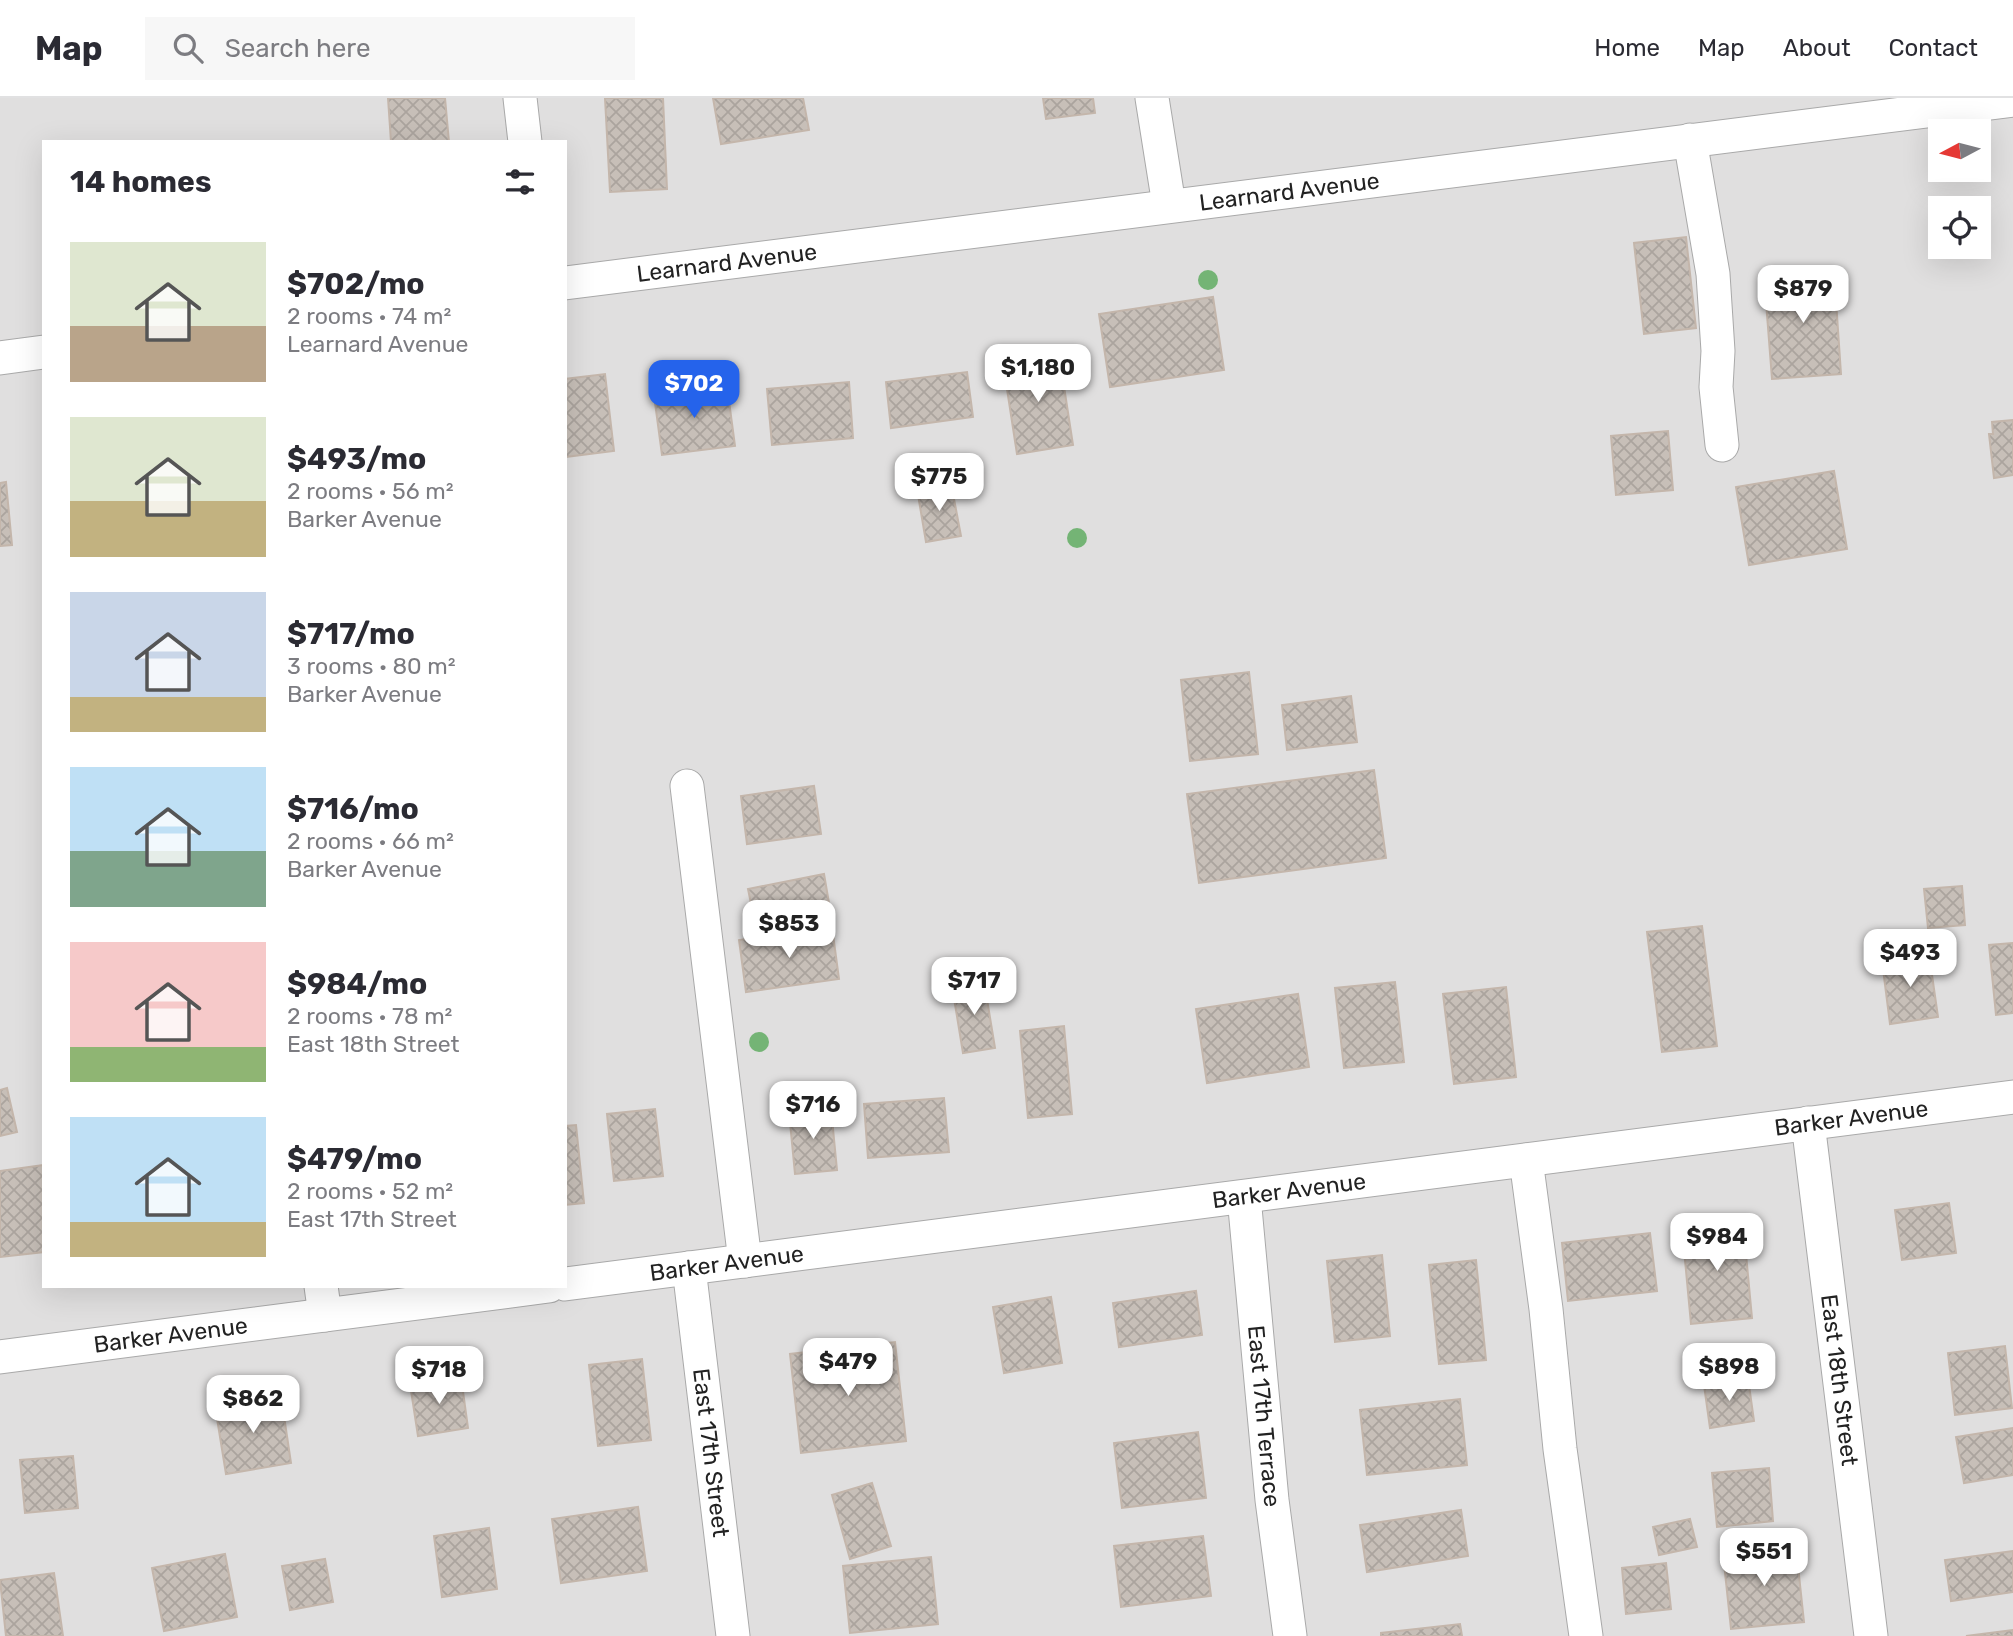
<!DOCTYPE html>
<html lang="en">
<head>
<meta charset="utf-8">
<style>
	body { margin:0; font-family:Rubik,sans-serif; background:#f7f7f7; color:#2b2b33; height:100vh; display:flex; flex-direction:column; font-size:26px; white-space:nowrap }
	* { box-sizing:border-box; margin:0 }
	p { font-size:23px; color:#7c7c81 }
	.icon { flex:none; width:38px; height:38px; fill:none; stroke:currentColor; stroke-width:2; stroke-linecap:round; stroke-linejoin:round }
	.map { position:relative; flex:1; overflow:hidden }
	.side { position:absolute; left:42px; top:42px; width:525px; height:1148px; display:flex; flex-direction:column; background:#fff; border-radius:0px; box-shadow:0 7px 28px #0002 }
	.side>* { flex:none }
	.needle { width:46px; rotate:263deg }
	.buttons { position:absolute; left:1928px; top:21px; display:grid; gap:14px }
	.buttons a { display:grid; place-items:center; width:63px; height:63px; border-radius:0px; background:#fff; box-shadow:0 7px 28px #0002; font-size:35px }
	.price { position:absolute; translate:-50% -60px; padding:0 16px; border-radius:14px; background:#fff; color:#222; font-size:23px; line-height:46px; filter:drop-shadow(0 2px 4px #0008) }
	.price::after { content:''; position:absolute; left:50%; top:42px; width:21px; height:16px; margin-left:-10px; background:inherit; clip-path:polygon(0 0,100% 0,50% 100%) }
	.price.current { background:#2563eb; color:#fff }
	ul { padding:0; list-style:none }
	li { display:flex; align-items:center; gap:21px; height:175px; padding:0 28px }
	li span { display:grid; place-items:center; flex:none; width:196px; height:140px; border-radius:0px; color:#555 }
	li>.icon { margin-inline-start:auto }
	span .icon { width:84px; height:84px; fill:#fffc; stroke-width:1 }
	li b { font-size:30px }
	h2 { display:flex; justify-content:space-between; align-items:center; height:84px; padding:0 28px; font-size:30px }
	header { display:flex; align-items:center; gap:42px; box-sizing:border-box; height:98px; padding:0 35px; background:#fff; border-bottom:2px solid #e1e1e2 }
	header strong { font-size:33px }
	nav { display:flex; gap:38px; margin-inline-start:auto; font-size:24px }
	.search { width:490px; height:63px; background:#f7f7f7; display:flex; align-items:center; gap:18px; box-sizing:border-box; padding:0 24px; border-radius:0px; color:#7c7c81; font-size:26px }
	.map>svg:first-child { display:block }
	.residential { fill:#e0dfdf; fill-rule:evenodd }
	.building { fill:url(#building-cross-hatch); stroke:#c4b6ab; stroke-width:2 }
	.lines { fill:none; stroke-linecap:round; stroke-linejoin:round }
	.minor-casing { stroke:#a9a9a9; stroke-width:35 }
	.minor { stroke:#fff; stroke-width:33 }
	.tree { fill:#74b475 }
	.labels { text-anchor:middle; stroke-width:7; stroke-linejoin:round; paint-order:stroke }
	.street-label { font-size:23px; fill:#222; stroke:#fff }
</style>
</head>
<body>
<header>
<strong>Map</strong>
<div class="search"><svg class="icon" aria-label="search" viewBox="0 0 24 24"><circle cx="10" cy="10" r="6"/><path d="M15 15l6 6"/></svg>Search here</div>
<nav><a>Home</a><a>Map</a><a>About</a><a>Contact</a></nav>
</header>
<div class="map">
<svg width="2013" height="1538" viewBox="0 0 2013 1538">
	<defs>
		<pattern id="building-cross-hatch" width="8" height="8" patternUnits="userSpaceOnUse" patternTransform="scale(1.75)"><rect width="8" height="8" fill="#c7bfb8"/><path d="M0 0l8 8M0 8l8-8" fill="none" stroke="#aba49e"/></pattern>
	</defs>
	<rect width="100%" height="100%" fill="#f2efe9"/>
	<!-- residential -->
	<path class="residential" d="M0 0H2013V1538H0ZM1941 33H1979V72H1941ZM44 44H565V1188H44ZM1941 110H1979V149H1941Z"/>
	<!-- building -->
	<g class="building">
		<polygon points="388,0 445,0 449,44 391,44"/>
		<polygon points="605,0 663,0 667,91 610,94"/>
		<polygon points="713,0 803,0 809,32 721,46"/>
		<polygon points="1043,0 1093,0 1095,15 1046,21"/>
		<polygon points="1686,139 1696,230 1644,236 1634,145"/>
		<polygon points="1834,173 1841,276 1772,281 1764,178"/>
		<polygon points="1213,199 1224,272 1110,289 1099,216"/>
		<polygon points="1059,256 1073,347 1017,356 1003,265"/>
		<polygon points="967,274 973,319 891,330 886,284"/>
		<polygon points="605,276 614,353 565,359 565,281"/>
		<polygon points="849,284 853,340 772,347 767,291"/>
		<polygon points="727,288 735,348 662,357 654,297"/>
		<polygon points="2013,322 2013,377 1994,380 1989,336 1993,336 1992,324"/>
		<polygon points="1668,333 1673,392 1616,397 1611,338"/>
		<polygon points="1834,373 1847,451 1749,467 1736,389"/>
		<polygon points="6,384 12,447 0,448 0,385"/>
		<polygon points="951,385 961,438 926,444 917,391"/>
		<polygon points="1249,574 1258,656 1190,663 1181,582"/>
		<polygon points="1351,598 1357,644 1287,652 1282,607"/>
		<polygon points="1374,672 1386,760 1199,785 1187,696"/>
		<polygon points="814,688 821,736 747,746 741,698"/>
		<polygon points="824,776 829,805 754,820 748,791"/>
		<polygon points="1962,788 1965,827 1928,830 1924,791"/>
		<polygon points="1702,828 1717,948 1662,954 1647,834"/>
		<polygon points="832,829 839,881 746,894 739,842"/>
		<polygon points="2013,845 2013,915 1996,917 1989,847"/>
		<polygon points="1929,856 1938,919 1890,926 1882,863"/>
		<polygon points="984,883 995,950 963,955 952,888"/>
		<polygon points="1395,884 1404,964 1344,970 1335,890"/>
		<polygon points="1506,889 1516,979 1454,986 1443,896"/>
		<polygon points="1298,896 1309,969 1207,985 1196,911"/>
		<polygon points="1064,928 1072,1016 1028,1020 1020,933"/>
		<polygon points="7,990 17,1034 0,1038 0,992"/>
		<polygon points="944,1000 949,1054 868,1060 864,1006"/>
		<polygon points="831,1010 837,1072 795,1076 789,1014"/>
		<polygon points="655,1011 663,1078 614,1083 607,1016"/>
		<polygon points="576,1027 584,1105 565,1107 565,1028"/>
		<polygon points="44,1067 44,1154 0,1159 0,1073"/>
		<polygon points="1949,1105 1956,1155 1902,1162 1895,1112"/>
		<polygon points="1743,1124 1752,1220 1691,1226 1682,1130"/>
		<polygon points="1650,1135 1657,1193 1568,1203 1562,1145"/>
		<polygon points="1382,1157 1390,1238 1335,1244 1327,1163"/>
		<polygon points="1476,1162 1486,1262 1439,1266 1429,1167"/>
		<polygon points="1196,1193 1202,1237 1119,1249 1113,1205"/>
		<polygon points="1051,1199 1062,1265 1004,1275 993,1209"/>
		<polygon points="895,1244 906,1343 801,1355 790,1256"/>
		<polygon points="2005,1248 2012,1310 1955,1317 1948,1255"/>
		<polygon points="642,1261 651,1342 598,1348 589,1267"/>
		<polygon points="461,1279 468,1330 418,1338 410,1286"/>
		<polygon points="1748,1280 1754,1323 1710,1330 1704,1287"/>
		<polygon points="281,1298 291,1365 226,1376 215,1308"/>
		<polygon points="1460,1301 1467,1367 1367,1377 1360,1312"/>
		<polygon points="2013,1330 2013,1377 1964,1385 1956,1339"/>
		<polygon points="1198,1334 1206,1400 1122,1410 1114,1345"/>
		<polygon points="73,1358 78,1410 25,1415 20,1362"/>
		<polygon points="1769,1370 1773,1423 1717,1429 1712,1375"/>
		<polygon points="872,1385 891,1448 850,1461 832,1397"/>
		<polygon points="638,1409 647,1473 561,1485 552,1421"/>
		<polygon points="1461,1412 1468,1458 1367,1474 1360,1427"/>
		<polygon points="1690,1421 1697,1449 1659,1457 1653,1429"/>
		<polygon points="489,1430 497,1491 442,1499 434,1438"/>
		<polygon points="1203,1438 1211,1498 1121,1509 1114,1448"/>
		<polygon points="1796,1449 1804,1524 1731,1531 1723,1456"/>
		<polygon points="2013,1453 2013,1494 1951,1503 1945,1462"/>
		<polygon points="225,1456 237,1519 164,1533 152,1470"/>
		<polygon points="931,1459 938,1526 850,1535 843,1468"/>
		<polygon points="325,1461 333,1504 290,1512 282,1468"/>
		<polygon points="1666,1465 1671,1511 1626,1516 1622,1470"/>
		<polygon points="54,1475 63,1538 6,1538 0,1482"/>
		<polygon points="1460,1526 1462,1538 1381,1538 1381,1535"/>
		<polygon points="2013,1532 2013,1538 1966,1538"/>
	</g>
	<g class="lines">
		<defs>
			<g id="minor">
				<polyline points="520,0 525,44"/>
				<polyline points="1152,0 1169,107"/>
				<polyline points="1690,42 1713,176 1718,253 1716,289 1722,347"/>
				<path id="s1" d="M565 185 2013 2"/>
				<polyline points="0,260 44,254"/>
				<polyline points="687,688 745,1163"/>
				<path id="s2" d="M1808 1025 1871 1538"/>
				<polyline points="1526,1062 1546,1211 1560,1351 1586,1538"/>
				<path id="s3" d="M1244 1099 1272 1402 1290 1538"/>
				<path id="s4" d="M689 1170 733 1538"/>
				<path id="s5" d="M565 1186 2013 999"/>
				<polyline points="321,1188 325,1217"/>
				<path id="s6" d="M0 1259 549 1188"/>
			</g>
		</defs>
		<!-- minor casing -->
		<use href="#minor" class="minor-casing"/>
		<!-- minor -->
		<use href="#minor" class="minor"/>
	</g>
	<!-- trees -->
	<g class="tree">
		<circle cx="1208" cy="182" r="10"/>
		<circle cx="1077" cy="440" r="10"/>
		<circle cx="759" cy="944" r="10"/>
	</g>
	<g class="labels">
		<!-- street labels -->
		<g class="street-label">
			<text dy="8" stroke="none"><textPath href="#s1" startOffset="730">Learnard Avenue</textPath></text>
			<text dy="8" stroke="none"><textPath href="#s1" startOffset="163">Learnard Avenue</textPath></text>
			<text dy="8" stroke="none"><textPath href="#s5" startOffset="1297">Barker Avenue</textPath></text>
			<text dy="8" stroke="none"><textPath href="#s5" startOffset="730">Barker Avenue</textPath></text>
			<text dy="8" stroke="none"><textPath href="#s5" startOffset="163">Barker Avenue</textPath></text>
			<text dy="8" stroke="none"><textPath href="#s6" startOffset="172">Barker Avenue</textPath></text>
			<text dy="8" stroke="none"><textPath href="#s2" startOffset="259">East 18th Street</textPath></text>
			<text dy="8" stroke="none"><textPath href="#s3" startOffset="220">East 17th Terrace</textPath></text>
			<text dy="8" stroke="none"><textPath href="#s4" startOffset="186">East 17th Street</textPath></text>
		</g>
	</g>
</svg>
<div class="buttons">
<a><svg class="needle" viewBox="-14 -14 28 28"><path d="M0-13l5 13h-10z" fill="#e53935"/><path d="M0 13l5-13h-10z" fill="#7c7c81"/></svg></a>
<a><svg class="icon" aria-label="locate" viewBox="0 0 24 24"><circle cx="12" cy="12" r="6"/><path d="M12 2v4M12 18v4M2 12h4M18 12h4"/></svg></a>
</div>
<b class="price" style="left:1803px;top:227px">$879</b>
<b class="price" style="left:1038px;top:306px">$1,180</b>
<b class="price current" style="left:694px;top:322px">$702</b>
<b class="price" style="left:939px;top:415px">$775</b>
<b class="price" style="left:789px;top:862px">$853</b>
<b class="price" style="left:1910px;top:891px">$493</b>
<b class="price" style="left:974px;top:919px">$717</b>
<b class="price" style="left:813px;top:1043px">$716</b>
<b class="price" style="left:1717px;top:1175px">$984</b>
<b class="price" style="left:848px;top:1300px">$479</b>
<b class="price" style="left:1729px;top:1305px">$898</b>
<b class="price" style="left:439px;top:1308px">$718</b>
<b class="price" style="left:253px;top:1337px">$862</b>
<b class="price" style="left:1764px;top:1490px">$551</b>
<section class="side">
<h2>14 homes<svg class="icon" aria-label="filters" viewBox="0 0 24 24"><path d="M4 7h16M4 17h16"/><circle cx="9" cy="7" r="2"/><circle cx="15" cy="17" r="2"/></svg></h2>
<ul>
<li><span style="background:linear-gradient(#dfe7d0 60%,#b9a48a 0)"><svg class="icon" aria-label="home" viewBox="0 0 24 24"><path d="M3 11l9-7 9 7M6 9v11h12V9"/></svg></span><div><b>$702/mo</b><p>2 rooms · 74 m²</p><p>Learnard Avenue</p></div></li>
<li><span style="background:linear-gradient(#dfe7d0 60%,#c2b280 0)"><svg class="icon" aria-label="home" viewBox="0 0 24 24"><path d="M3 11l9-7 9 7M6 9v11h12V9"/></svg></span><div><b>$493/mo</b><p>2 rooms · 56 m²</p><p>Barker Avenue</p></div></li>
<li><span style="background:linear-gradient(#c9d6e8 75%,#c2b280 0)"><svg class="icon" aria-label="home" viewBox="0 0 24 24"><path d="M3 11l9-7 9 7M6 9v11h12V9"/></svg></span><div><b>$717/mo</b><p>3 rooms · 80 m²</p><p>Barker Avenue</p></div></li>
<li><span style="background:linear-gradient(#bfe0f5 60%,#7fa58c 0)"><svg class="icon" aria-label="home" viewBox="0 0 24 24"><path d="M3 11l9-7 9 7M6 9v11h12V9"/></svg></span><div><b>$716/mo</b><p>2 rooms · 66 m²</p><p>Barker Avenue</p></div></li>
<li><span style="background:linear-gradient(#f6c9c9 75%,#8fb573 0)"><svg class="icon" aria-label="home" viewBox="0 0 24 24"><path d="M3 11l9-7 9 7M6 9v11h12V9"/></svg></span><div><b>$984/mo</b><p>2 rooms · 78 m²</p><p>East 18th Street</p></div></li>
<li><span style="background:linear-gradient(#bfe0f5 75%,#c2b280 0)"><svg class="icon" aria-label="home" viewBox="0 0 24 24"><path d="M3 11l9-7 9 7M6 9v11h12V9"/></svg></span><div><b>$479/mo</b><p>2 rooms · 52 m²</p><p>East 17th Street</p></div></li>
</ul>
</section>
</div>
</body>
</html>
